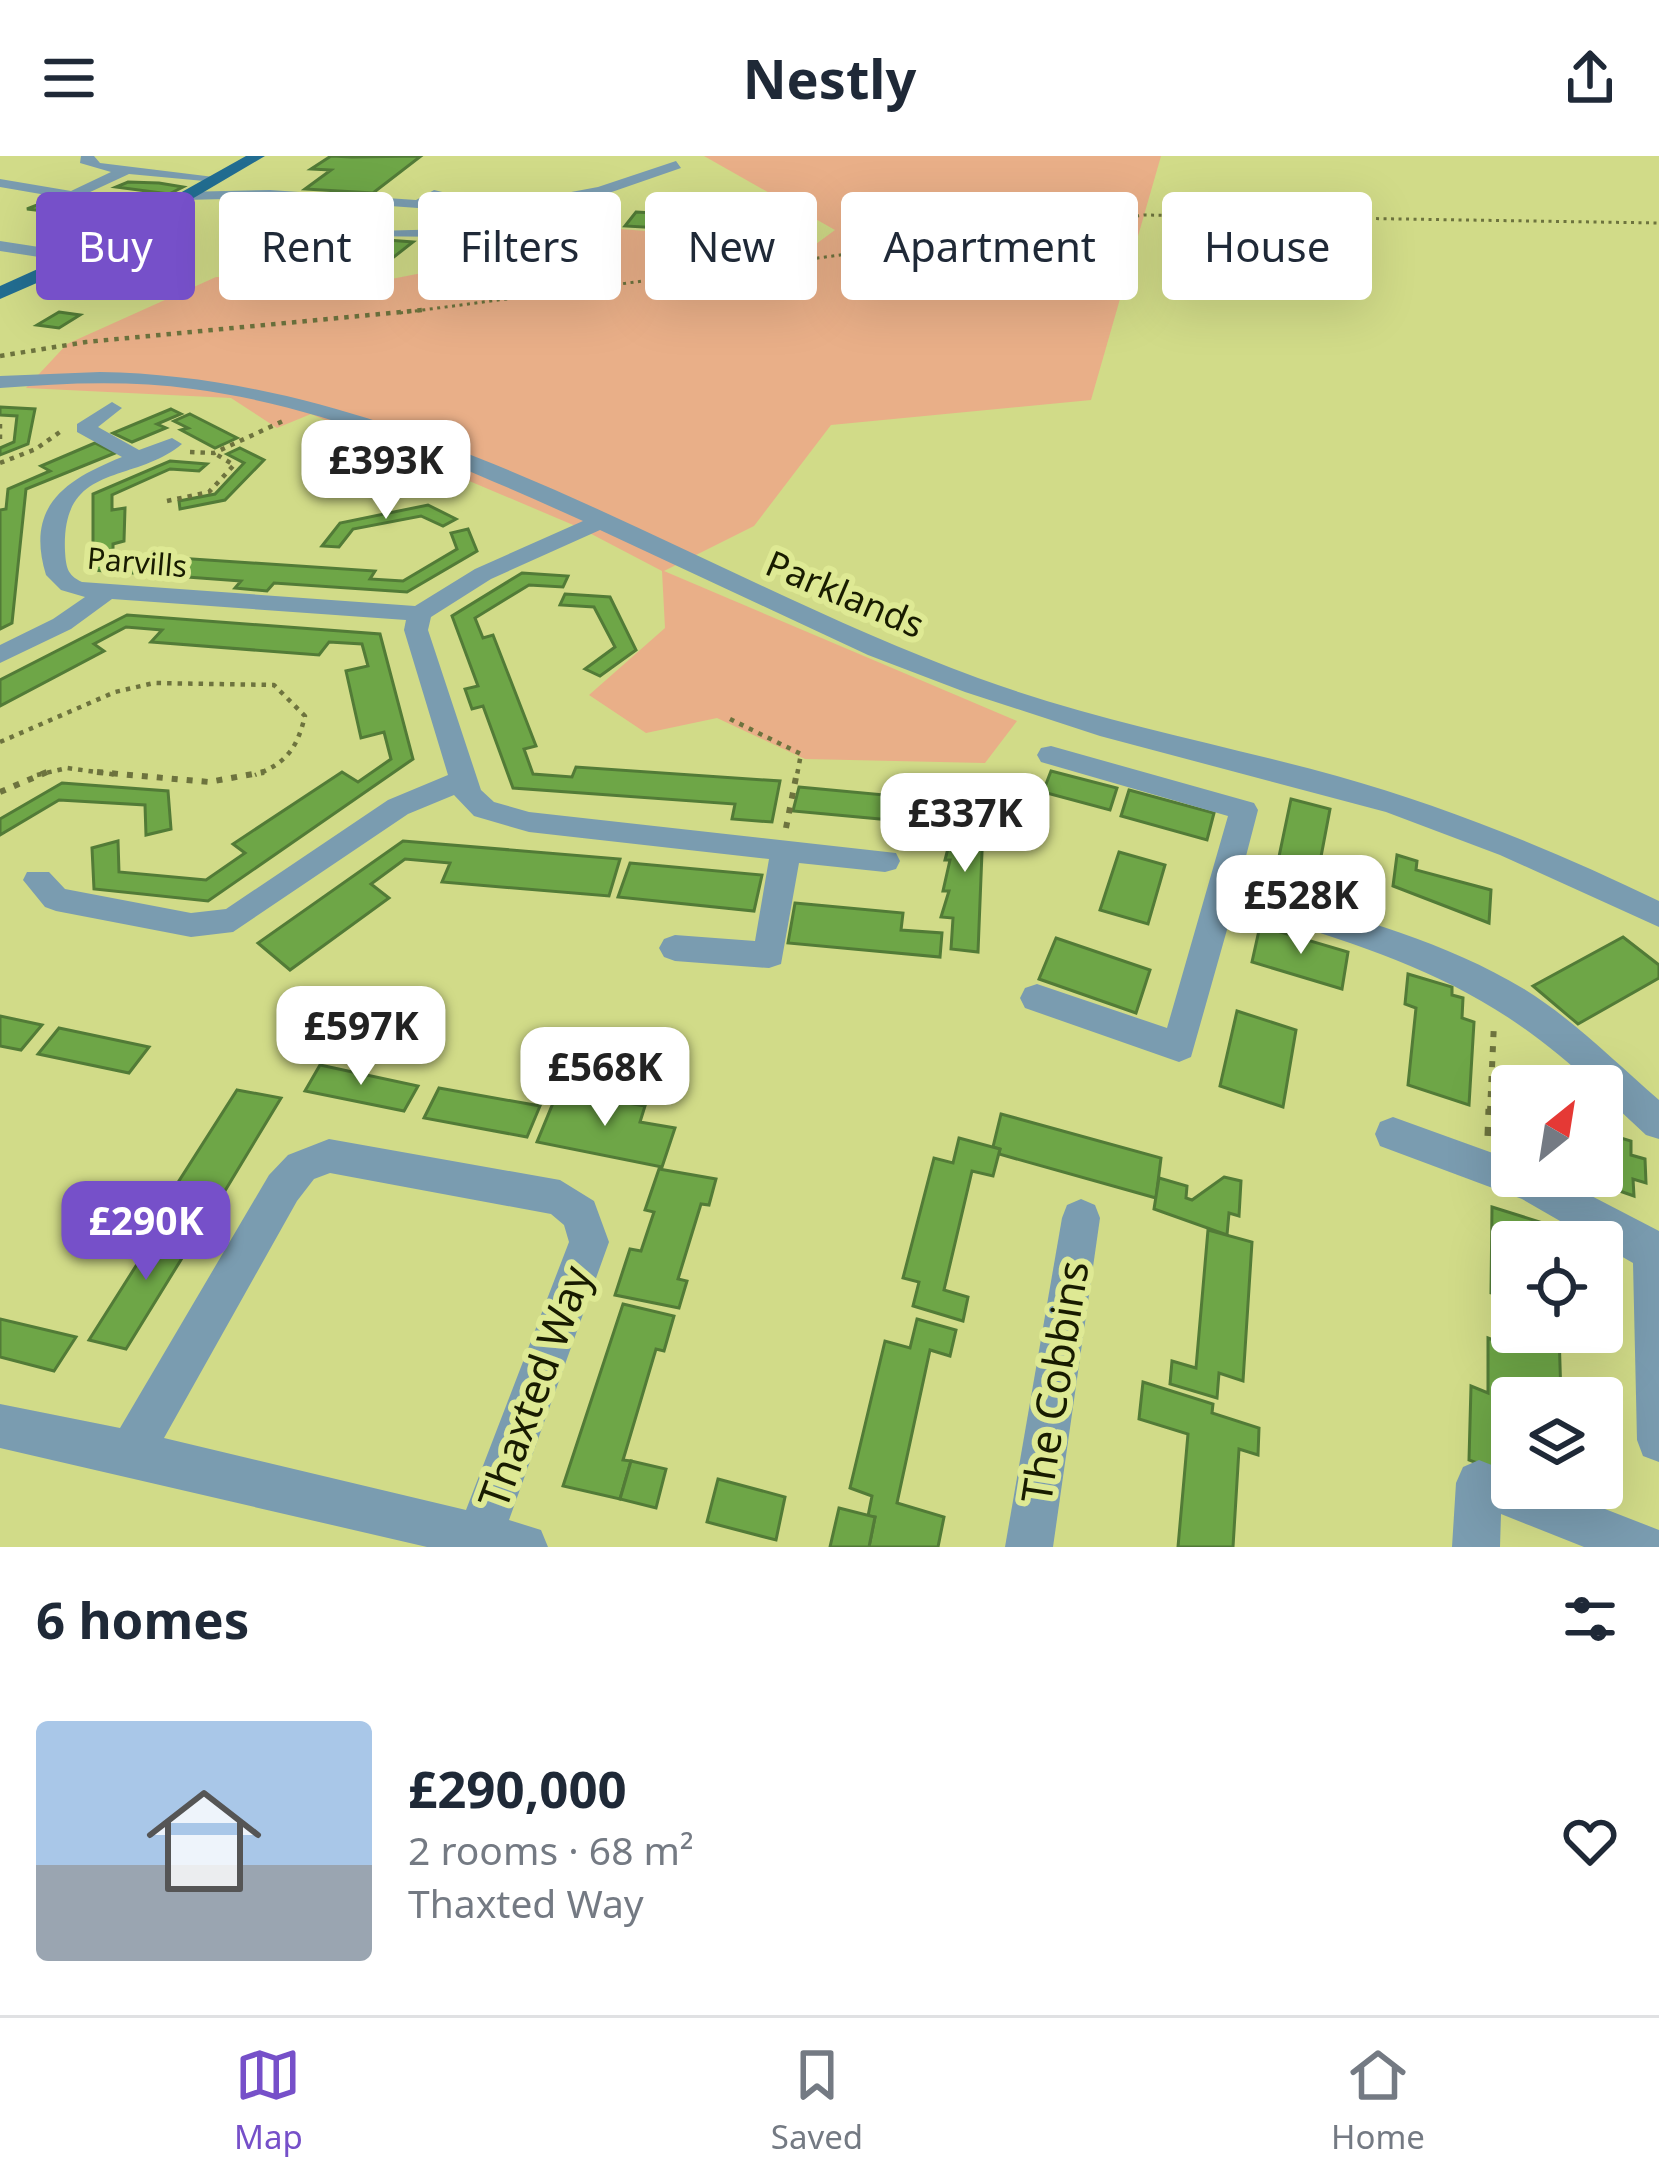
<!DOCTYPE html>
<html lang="en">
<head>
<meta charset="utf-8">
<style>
	body { margin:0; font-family:"Noto Sans",sans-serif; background:#f6f6f7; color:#1f2937; height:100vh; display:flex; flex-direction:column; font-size:45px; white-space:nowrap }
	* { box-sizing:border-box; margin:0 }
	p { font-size:39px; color:#747a83 }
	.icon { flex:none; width:66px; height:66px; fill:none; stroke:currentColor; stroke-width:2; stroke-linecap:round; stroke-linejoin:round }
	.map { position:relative; height:1391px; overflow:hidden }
	.drawer { display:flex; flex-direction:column; background:#fff; flex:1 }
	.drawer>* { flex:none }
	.guide { position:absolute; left:36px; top:36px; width:1587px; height:108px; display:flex; gap:24px }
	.needle { width:78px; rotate:30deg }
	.tools { position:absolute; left:1491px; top:909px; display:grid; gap:24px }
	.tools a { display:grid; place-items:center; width:132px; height:132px; border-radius:12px; background:#fff; box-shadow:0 12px 48px #0002; font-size:60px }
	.price { position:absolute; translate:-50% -102px; padding:0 27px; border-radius:24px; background:#fff; color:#222; font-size:39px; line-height:78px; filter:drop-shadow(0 3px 6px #0008) }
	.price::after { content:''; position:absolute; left:50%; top:72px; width:36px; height:27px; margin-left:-18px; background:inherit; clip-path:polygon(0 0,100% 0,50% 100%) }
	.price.current { background:#7650c9; color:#fff }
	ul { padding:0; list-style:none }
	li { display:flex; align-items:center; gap:36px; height:300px; padding:0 36px }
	li span { display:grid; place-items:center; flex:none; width:336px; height:240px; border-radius:12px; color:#555 }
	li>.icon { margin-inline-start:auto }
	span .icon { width:144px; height:144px; fill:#fffc; stroke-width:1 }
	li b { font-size:51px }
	h2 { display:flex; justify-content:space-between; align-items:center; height:144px; padding:0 36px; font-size:51px }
	.tag { padding:0 42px; border-radius:12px; background:#fff; box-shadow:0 12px 48px #0002; font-size:42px; line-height:108px }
	.tag.current { background:#7650c9; color:#fff }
	header { display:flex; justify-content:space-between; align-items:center; height:156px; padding:0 36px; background:#fff; font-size:54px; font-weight:700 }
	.tab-bar { display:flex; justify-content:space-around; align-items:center; height:168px; border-top:3px solid #e0e1e3; background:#fff; font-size:33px; color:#747a83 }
	.tab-bar a { display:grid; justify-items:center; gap:6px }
	.tab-bar .current { color:#7650c9 }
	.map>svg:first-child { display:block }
	.green { fill:#e9af88 }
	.building { fill:#6ea647; stroke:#527b37; stroke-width:3 }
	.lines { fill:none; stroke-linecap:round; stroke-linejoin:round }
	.path-far3 { stroke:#6d733e; stroke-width:3; stroke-dasharray:3 4.5; stroke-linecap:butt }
	.path-far2 { stroke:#6d733e; stroke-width:4.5; stroke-dasharray:4.5 6; stroke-linecap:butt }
	.path-far1 { stroke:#6d733e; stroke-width:6; stroke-dasharray:6 9; stroke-linecap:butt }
	.path { stroke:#6d733e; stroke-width:9; stroke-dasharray:9 12; stroke-linecap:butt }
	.minor { fill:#7a9cb0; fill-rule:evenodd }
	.major { fill:#226d91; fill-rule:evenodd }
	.labels { text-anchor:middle; stroke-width:12; stroke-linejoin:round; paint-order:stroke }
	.far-street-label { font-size:30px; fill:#181b00; stroke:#dee994 }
	.street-label { font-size:36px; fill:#181b00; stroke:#dee994 }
	.near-street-label { font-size:42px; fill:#181b00; stroke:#dee994 }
</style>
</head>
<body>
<header><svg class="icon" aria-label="menu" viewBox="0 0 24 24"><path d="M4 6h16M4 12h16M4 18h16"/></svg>Nestly<svg class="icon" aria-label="share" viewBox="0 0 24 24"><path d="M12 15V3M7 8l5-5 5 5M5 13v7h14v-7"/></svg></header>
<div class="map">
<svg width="1659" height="1391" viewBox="0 0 1659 1391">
	<rect width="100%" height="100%" fill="#d1db88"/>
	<!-- green -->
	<polygon class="green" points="704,0 1161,0 1091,244 831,269 754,370 664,415 1017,565 985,607 805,603 717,562 646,577 589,539 665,472 662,415 578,371 311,258 277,272 231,242 26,232 67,188 216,121 376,126 422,117 501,64 816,88 835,74"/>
	<!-- building -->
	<g class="building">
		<polygon points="331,0 352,1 421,0 373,37 305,33 331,14 311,13"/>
		<polygon points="128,26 159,27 183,31 169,38 116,31"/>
		<polygon points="264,43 328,47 317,54 253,51"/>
		<polygon points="42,47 82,52 68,58 27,53"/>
		<polygon points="114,56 130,58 98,73 81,71"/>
		<polygon points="636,56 688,59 678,73 625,70"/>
		<polygon points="387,84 413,86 372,118 345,115"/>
		<polygon points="133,115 155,117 131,130 109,128"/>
		<polygon points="59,156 80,159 59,172 37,169"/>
		<polygon points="0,251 35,253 28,288 0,299 0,292 14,286 17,260 0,259"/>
		<polygon points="171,253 181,258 157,268 166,272 132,286 113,277"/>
		<polygon points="190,258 237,282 215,292 181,274 188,272 174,265"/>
		<polygon points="95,287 115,297 26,333 12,467 0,473 0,354 6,353 8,333 50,315 41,310"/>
		<polygon points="240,292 264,304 225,344 180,353 179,345 215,338 244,307 227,298"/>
		<polygon points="170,305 207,308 199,315 170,313 112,339 112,354 125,352 124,385 113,388 113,404 142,406 148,400 375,415 370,423 403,425 457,393 451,377 468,373 477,395 407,436 274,427 267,435 235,432 241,425 93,414 93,338"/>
		<polygon points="428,349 456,363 443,370 421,360 353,373 339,391 322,390 340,367"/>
		<polygon points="522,417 568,420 563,431 529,429 475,462 483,482 493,479 536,590 524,593 533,618 572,621 576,611 780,625 772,666 732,663 735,648 513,632 483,550 472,553 465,533 478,530 452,460"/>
		<polygon points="565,438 610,441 636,494 600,520 585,513 615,491 594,451 560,449"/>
		<polygon points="127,459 380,478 413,603 208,745 94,733 92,692 118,685 119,716 206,724 245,697 233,688 342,616 358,626 391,603 384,576 361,582 346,515 368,510 362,488 329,486 319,499 151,486 162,474 126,471 94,488 104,495 0,550 0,524"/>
		<polygon points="1051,615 1117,632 1110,654 1043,636"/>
		<polygon points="62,627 168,635 171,673 146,679 145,649 59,644 0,679 0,663"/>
		<polygon points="799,631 949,645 948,661 914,658 913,666 793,655"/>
		<polygon points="1129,634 1214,657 1207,684 1121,660"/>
		<polygon points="1291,643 1330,653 1316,727 1276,715"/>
		<polygon points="958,644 984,646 978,796 951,793 953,762 941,761 949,735 943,735 950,704 945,704 951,681 946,681 947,670 956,671"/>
		<polygon points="403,685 620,703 609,740 442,726 450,707 405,703 371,728 389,742 290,814 258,787"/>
		<polygon points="1119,696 1165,709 1148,768 1100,754"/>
		<polygon points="1397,699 1417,705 1416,714 1491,734 1489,767 1393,730"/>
		<polygon points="630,707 762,719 754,755 618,741"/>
		<polygon points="795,747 903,757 901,774 942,777 940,801 788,787"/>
		<polygon points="1260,770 1348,796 1342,833 1252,806"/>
		<polygon points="1623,781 1659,809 1659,822 1578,868 1533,830"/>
		<polygon points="1056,782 1150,814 1136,857 1039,823"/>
		<polygon points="1408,818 1452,831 1452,839 1463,842 1462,862 1474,866 1469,949 1408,929 1416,852 1405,848"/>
		<polygon points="1237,855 1296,874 1283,951 1220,930"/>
		<polygon points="0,860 42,869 21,894 0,890"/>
		<polygon points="59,872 149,891 129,917 38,898"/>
		<polygon points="320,909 418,930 404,955 305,935"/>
		<polygon points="439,932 540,950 527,981 424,962"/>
		<polygon points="237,934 281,942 217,1048 170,1039"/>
		<polygon points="558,935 645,950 640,966 675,972 662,1011 537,986"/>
		<polygon points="1602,957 1610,960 1611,979 1631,985 1631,999 1645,1003 1646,1027 1633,1023 1634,1040 1577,1020 1602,1020"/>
		<polygon points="1001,958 1161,1002 1156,1042 999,998 1000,993 993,991"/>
		<polygon points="959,982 1000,993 993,1020 972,1015 944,1134 968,1141 963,1165 913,1150 919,1126 903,1122 934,1002 953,1007"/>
		<polygon points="659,1013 716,1023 709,1049 701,1048 678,1123 687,1125 679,1152 615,1139 630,1093 641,1095 654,1056 645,1054"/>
		<polygon points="1224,1021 1241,1025 1239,1060 1229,1057 1227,1079 1154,1053 1159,1022 1187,1030 1186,1042 1192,1044"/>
		<polygon points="1492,1051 1540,1066 1541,1086 1512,1086 1512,1176 1559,1176 1561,1242 1512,1242 1512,1320 1469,1304 1471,1230 1488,1237 1488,1182 1501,1187 1501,1140 1491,1137"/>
		<polygon points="167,1061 203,1068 126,1193 89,1184"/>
		<polygon points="1208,1074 1252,1086 1243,1225 1219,1217 1217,1242 1170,1228 1172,1205 1196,1212"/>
		<polygon points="623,1148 674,1160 664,1195 656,1193 623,1304 631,1305 620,1343 563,1330"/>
		<polygon points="0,1163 76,1181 54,1215 0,1201"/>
		<polygon points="917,1163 956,1174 950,1200 930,1194 897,1347 944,1361 938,1391 869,1391 875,1361 868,1360 872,1340 850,1332 885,1185 910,1192"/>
		<polygon points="1143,1226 1213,1248 1212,1257 1259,1272 1258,1299 1239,1293 1233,1391 1178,1391 1188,1278 1139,1263"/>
		<polygon points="631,1305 666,1313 656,1352 620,1343"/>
		<polygon points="718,1323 785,1341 776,1384 707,1366"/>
		<polygon points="839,1352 875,1361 869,1391 830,1391"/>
	</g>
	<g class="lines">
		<!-- path-far3 -->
		<polyline class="path-far3" points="400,157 1144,59 1659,67"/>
		<!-- path-far2 -->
		<g class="path-far2">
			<polyline points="0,200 86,186 422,154"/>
			<polyline points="0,268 0,283"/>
			<polyline points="190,296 214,297 283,265"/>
			<polyline points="0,307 36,293 64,273"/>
			<polyline points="167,345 209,336 234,309 214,297"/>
			<polyline points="730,563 801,598 797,619"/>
			<path d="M0 586 115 536 154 527 274 529 305 560C297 592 287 607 255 619"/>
			<polyline points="37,619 67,612 118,619"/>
		</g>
		<!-- path-far1 -->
		<g class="path-far1">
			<polyline points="97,616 209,626 264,616"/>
			<polyline points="0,636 47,616"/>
			<polyline points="786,672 797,616"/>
			<polyline points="1490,956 1494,867"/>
		</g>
		<!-- path -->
		<polyline class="path" points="1489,980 1490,953"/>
		<!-- minor -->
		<g class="minor">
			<polygon points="81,0 94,0 100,7 222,22 215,26 129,18 88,37 138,47 133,54 0,31 0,23 71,35 111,16 80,7"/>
			<polygon points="676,5 681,12 606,38 499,58 454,81 355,80 321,105 316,103 316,97 340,77 329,65 347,47 270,42 184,44 177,40 184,36 270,34 416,44 434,34 463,41 455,50 432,53 362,48 344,66 373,75 451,73 490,51 598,31"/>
			<polygon points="0,85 78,97 86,102 78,107 0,95"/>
			<path d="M100 216C415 221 690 417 978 522 1095 565 1217 587 1337 620 1448 651 1555 695 1659 745V771L1500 699 1386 656 1100 580 965 536 868 499 600 374 491 423 431 461 428 474 481 634 494 646 529 656 896 697 900 705 896 713 885 716 799 707 781 808 769 812 675 805 664 801 659 792 664 783 675 779 755 785 769 703 529 676 474 660 454 639 408 658 233 776 191 781 56 755 45 751 23 724 27 716H49L65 733 191 757 226 753 388 644 448 619 404 474 406 464 112 443 71 473 0 507V489L53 463 85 441 61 434 46 419C25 350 65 324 122 301L77 276V268L112 246 122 252 98 271 139 294 172 282 182 288C133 329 61 305 65 395 66 411 67 419 82 426L415 450 475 413 583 365C458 309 330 251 193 233 129 224 64 227 0 232V220Z"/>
			<path d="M1051 590 1254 647 1258 654 1239 727C1335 757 1437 780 1524 833 1574 864 1615 906 1659 944V983L1646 979 1602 938V930H1594C1477 820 1381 797 1234 749L1191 901 1179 906 1025 852 1020 842 1025 832 1037 828 1167 872 1228 660 1041 606 1037 599 1041 592Z"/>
			<polygon points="1393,961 1512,1004 1512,1020 1553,1020 1659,1075 1659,1306 1643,1300 1637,1284 1633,1107 1522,1043 1380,990 1375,978 1380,966"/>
			<path d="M329 983 560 1024 594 1045 609 1086 509 1364 541 1374 548 1391H427L0 1292V1248L120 1272 269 1019 288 999ZM330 1017 551 1058 564 1069 569 1086 466 1354 164 1282 297 1045 314 1023Z"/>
			<polygon points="1081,1043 1095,1049 1100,1062 1053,1391 1005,1391 1062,1062 1067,1049"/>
			<polygon points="1479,1304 1512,1317 1512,1332 1551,1332 1659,1374 1659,1391 1584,1391 1501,1358 1500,1391 1452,1391 1456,1327 1463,1311"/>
		</g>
		<!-- major -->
		<polygon class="major" points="246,0 265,0 85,106 0,143 0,130 71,98"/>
	</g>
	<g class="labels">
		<!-- far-street labels -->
		<g class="far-street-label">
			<text transform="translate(137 407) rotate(5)" y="10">Parvills</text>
		</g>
		<!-- street labels -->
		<g class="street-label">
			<text transform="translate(845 438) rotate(23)" y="13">Parklands</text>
		</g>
		<!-- near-street labels -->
		<g class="near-street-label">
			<text transform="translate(1055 1226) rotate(-81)" y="15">The Cobbins</text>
			<text transform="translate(535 1231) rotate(-70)" y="15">Thaxted Way</text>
		</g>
	</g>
</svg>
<div class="tools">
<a><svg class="needle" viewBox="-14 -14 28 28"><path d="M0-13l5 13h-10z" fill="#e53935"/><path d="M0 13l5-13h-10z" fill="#747a83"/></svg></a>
<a><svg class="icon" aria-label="locate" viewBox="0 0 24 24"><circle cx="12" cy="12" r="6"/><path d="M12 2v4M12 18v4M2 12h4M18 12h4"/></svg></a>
<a><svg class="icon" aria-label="layers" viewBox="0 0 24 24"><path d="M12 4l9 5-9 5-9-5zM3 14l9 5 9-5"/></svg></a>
</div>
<b class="price" style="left:386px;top:366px">£393K</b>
<b class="price" style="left:965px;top:719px">£337K</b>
<b class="price" style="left:1301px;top:801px">£528K</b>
<b class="price" style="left:361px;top:932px">£597K</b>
<b class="price" style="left:605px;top:973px">£568K</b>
<b class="price current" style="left:146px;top:1127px">£290K</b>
<div class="guide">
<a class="tag current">Buy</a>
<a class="tag">Rent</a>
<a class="tag">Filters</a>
<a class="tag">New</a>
<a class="tag">Apartment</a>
<a class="tag">House</a>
</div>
</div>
<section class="drawer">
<h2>6 homes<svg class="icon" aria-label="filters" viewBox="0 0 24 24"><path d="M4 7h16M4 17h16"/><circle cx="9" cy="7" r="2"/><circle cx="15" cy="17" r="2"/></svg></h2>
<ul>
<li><span style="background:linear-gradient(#a9c7e8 60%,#9aa5b1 0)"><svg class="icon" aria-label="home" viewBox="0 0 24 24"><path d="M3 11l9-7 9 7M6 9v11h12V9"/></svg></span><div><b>£290,000</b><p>2 rooms · 68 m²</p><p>Thaxted Way</p></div><svg class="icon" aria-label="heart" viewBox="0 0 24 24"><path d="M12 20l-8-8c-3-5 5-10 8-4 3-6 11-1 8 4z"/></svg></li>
</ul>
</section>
<nav class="tab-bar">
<a class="current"><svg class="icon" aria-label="map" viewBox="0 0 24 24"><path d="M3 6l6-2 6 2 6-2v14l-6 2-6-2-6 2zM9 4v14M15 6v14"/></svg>Map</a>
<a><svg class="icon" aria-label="saved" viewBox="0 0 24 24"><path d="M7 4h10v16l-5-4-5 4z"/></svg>Saved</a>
<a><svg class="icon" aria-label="home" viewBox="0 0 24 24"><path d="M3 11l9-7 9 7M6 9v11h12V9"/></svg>Home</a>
</nav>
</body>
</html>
